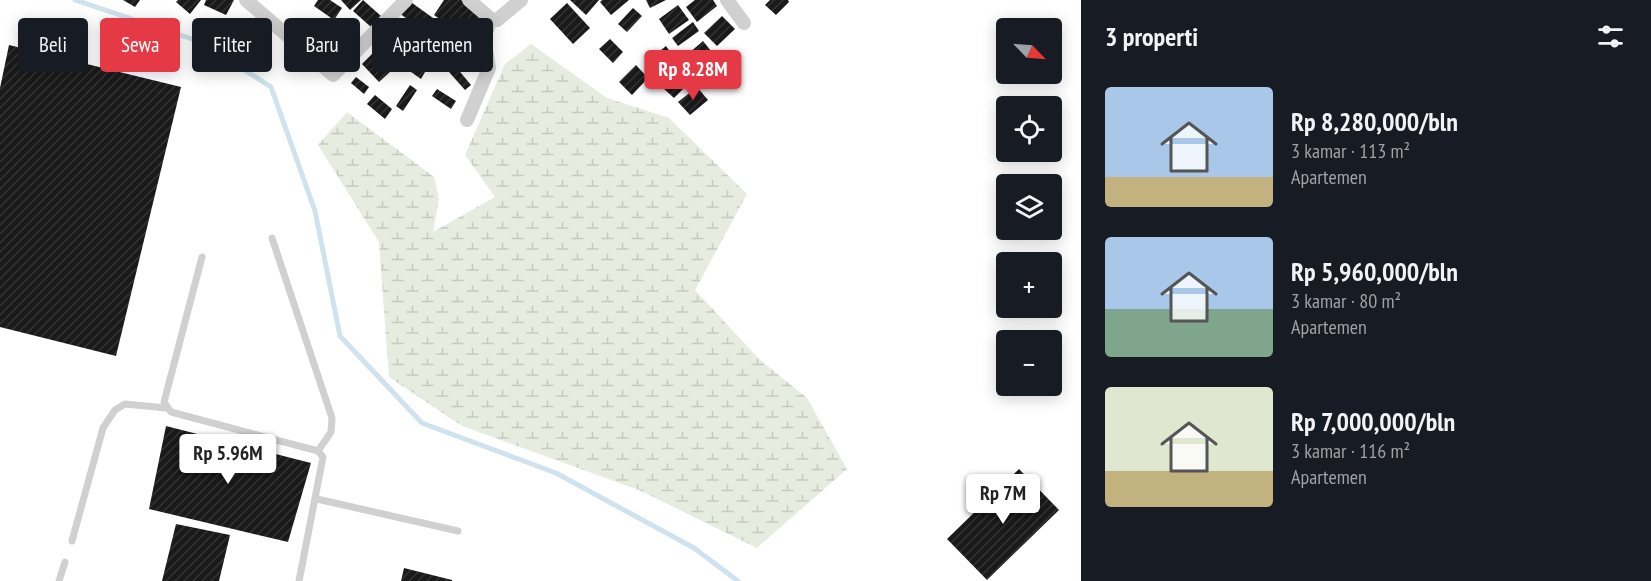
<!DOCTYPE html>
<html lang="id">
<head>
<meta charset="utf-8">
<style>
	body { margin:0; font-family:"PT Sans Narrow",sans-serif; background:#20242c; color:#f1f3f6; height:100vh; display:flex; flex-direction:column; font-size:22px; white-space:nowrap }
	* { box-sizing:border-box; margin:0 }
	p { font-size:20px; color:#9ea1a6 }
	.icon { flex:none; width:33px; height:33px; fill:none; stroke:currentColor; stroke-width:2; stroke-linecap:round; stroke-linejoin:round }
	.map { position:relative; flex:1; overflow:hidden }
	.sheet { display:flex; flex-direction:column; background:#171b24; width:570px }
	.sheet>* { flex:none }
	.top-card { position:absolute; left:18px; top:18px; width:570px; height:54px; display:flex; gap:12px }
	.needle { width:39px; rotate:115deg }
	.controls { position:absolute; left:996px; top:18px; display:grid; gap:12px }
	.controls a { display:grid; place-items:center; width:66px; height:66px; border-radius:6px; background:#171b24; box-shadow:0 3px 15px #0003; font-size:30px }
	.price { position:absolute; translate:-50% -51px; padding:0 14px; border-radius:6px; background:#fff; color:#222; font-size:20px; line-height:39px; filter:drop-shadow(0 2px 3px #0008) }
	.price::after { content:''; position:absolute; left:50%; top:36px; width:18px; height:14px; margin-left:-9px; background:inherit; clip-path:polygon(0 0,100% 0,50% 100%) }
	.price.on { background:#e63946; color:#fff }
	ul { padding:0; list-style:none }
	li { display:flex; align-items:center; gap:18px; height:150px; padding:0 24px }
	li span { display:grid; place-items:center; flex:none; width:168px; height:120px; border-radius:6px; color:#555 }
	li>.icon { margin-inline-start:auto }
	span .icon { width:72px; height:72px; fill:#fffc; stroke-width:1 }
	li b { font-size:26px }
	h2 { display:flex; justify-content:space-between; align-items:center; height:72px; padding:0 24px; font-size:26px }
	.chip { padding:0 21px; border-radius:6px; background:#171b24; box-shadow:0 3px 15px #0003; font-size:21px; line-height:54px }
	.chip.on { background:#e63946; color:#fff }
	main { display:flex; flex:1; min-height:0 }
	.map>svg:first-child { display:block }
	.wetland { fill:url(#wetland-marsh) }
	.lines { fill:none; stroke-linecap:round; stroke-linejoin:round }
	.stream { stroke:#cfe2ee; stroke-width:5 }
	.building { fill:url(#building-hatch) }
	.lane { stroke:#d0d0d0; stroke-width:7 }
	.street { stroke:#d0d0d0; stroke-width:14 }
</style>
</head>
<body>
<main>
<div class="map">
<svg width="1081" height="581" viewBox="0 0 1081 581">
	<defs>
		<pattern id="wetland-marsh" width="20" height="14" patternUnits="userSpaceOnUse" patternTransform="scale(1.5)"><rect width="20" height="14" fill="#e6ecdf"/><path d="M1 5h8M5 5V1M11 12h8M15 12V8" fill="none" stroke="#c6cbc0"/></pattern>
		<pattern id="building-hatch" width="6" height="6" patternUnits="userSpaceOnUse" patternTransform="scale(1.5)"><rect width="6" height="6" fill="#1a1a1a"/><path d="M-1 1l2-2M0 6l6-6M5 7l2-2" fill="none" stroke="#333"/></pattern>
	</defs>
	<rect width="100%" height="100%" fill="#fff"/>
	<!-- wetland -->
	<polygon class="wetland" points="531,44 607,98 669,118 747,194 695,290 759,359 807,398 847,469 757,548 639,490 462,426 389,377 379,242 318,145 347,112 434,177 439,199 433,232 495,197 465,155 505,64"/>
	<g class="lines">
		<!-- stream -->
		<polyline class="stream" points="75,0 201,42 271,87 315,211 340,336 422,423 556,473 694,548 738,581"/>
	</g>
	<!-- building -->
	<g class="building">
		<polygon points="123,0 140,0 135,7"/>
		<polygon points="178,0 201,0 190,14 176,2"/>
		<polygon points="206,0 234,0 226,15 204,5"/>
		<polygon points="318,0 330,0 342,8 334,20 314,6"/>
		<polygon points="341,0 361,0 350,10"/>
		<polygon points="363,0 381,16 371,27 353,11"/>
		<polygon points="408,0 433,18 424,31 399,13"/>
		<polygon points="444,0 461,0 483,16 467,38 434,15"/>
		<polygon points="570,0 599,0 586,15"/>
		<polygon points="602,0 629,0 611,15 600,2"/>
		<polygon points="646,0 666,0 650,8"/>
		<polygon points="695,0 713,0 717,6 697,22 686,7"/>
		<polygon points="770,0 788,0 789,2 776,15 765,5"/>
		<polygon points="567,3 590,28 573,44 550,19"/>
		<polygon points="678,5 689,20 669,34 659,19"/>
		<polygon points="633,8 642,16 627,32 618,24"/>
		<polygon points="722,16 735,29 717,46 704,33"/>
		<polygon points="337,21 359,38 351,48 329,31"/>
		<polygon points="693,22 699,31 678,46 672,38"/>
		<polygon points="441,29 458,43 451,53 433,39"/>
		<polygon points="324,33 345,50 333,64 313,48"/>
		<polygon points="610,39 623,52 613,63 599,49"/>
		<polygon points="703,41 711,51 696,64 688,54"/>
		<polygon points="9,45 181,87 116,356 0,327 0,88"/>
		<polygon points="666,46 680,66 664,78 650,59"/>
		<polygon points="422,49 442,60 436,70 417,59"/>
		<polygon points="373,53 391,71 379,82 362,64"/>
		<polygon points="406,58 425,72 421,79 401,65"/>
		<polygon points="636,65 648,78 632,95 619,82"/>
		<polygon points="456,67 471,85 465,90 449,72"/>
		<polygon points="676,73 688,84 674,98 663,88"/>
		<polygon points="356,77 369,87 364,94 351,83"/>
		<polygon points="410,85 417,90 403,111 396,106"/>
		<polygon points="697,87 708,100 690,115 678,102"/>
		<polygon points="437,89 456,101 451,109 432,96"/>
		<polygon points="375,95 392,109 385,119 367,104"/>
		<polygon points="166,426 311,463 288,542 149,509"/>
		<polygon points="1019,469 1059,510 987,580 947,539"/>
		<polygon points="176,524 230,535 219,581 162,581"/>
		<polygon points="404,568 452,580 452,581 401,581"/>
	</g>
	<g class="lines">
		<!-- lane -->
		<g class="lane">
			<polyline points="272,238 332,418 331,432 318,451"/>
			<polyline points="202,257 164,402 171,412 318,451 323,457 299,581"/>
			<polyline points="317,499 458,531"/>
			<polyline points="72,541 103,428 115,410 125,404 166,408"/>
			<polyline points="59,581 65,562"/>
		</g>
		<!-- street -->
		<g class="street">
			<polyline points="246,0 333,75 406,0"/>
			<polyline points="469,0 491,19 497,20 521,0"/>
			<polyline points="727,0 744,23"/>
			<polyline points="467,120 489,68 484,38 491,19"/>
		</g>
	</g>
</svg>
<div class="controls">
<a><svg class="needle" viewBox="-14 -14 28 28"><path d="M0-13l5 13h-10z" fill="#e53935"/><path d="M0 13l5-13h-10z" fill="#9ea1a6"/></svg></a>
<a><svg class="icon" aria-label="locate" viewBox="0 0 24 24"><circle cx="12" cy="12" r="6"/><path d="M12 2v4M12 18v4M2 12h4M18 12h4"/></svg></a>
<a><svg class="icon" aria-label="layers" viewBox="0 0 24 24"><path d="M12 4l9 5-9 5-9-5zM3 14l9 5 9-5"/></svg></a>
<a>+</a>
<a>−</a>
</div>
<b class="price on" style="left:693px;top:101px">Rp 8.28M</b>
<b class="price" style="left:228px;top:485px">Rp 5.96M</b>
<b class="price" style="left:1003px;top:525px">Rp 7M</b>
<div class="top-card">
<a class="chip">Beli</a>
<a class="chip on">Sewa</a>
<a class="chip">Filter</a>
<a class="chip">Baru</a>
<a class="chip">Apartemen</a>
</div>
</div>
<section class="sheet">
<h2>3 properti<svg class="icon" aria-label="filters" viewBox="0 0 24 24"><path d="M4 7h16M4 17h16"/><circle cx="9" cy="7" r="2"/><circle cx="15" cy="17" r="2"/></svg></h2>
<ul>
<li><span style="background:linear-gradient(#a9c7e8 75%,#c2b280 0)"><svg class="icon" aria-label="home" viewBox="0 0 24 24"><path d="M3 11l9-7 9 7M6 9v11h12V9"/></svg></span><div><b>Rp 8,280,000/bln</b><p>3 kamar · 113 m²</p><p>Apartemen</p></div></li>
<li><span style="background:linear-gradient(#a9c7e8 60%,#7fa58c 0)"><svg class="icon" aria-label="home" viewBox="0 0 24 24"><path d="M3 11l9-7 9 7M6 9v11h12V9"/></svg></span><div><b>Rp 5,960,000/bln</b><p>3 kamar · 80 m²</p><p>Apartemen</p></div></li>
<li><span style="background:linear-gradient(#dfe7d0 70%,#c2b280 0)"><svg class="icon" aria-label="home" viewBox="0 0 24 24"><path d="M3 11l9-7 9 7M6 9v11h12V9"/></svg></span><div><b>Rp 7,000,000/bln</b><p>3 kamar · 116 m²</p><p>Apartemen</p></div></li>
</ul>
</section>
</main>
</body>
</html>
